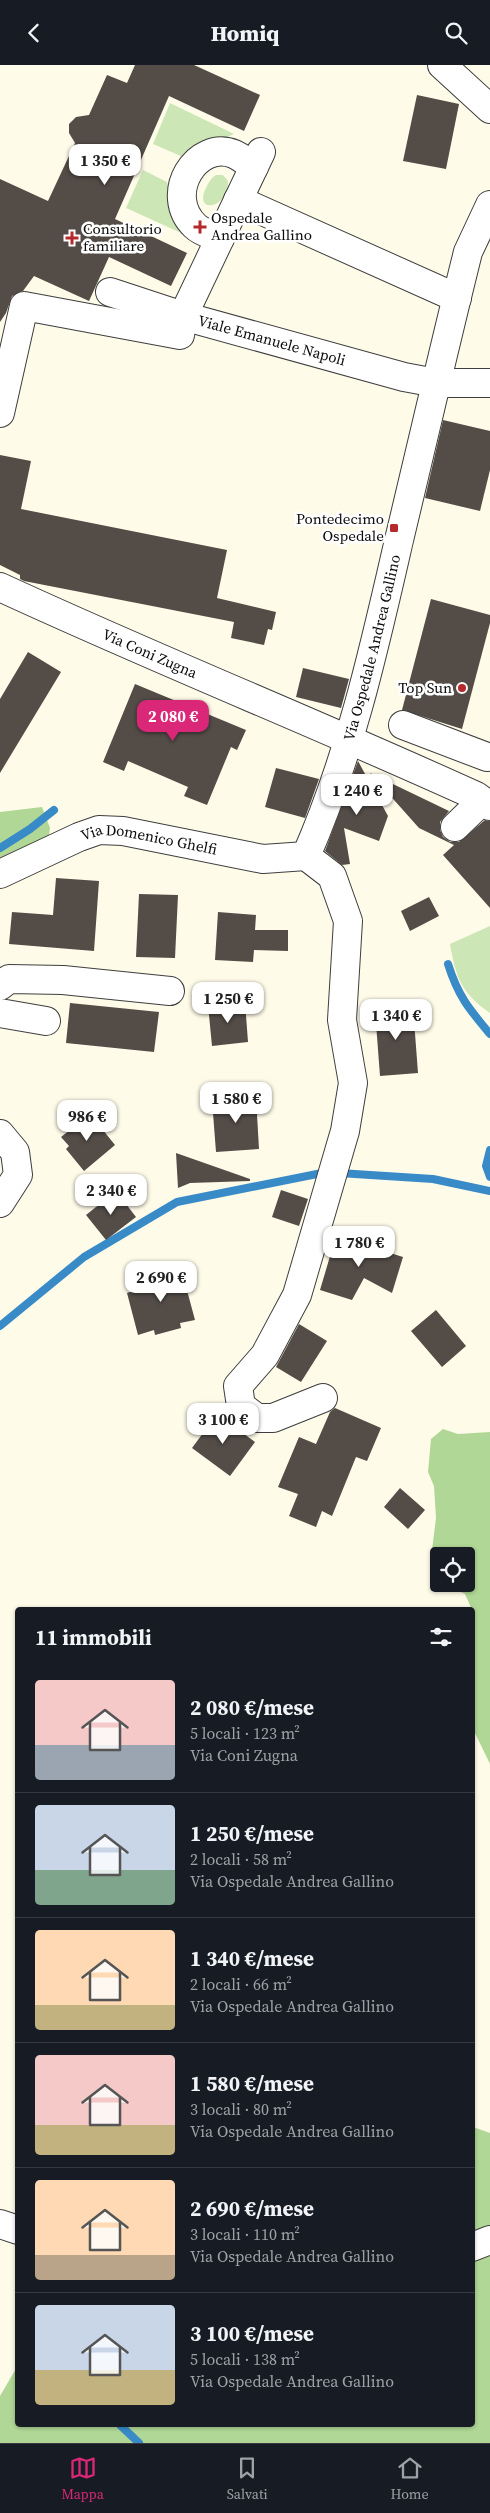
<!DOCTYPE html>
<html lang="it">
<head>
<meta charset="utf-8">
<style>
	body { margin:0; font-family:"Source Serif 4",serif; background:#242831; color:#f1f3f6; height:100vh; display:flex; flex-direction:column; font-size:19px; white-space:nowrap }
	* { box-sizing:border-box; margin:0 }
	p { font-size:16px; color:#9ea1a6 }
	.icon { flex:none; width:28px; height:28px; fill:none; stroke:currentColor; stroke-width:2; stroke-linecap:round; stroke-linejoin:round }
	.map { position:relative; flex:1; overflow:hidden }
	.panel { position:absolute; left:15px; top:1542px; width:460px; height:820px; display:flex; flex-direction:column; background:#171b24; border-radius:5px; box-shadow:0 1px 4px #0004 }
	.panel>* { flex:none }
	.buttons { position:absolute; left:430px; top:1482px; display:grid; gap:10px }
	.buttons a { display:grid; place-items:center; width:45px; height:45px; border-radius:5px; background:#171b24; box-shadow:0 1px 4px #0004; font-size:25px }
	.price { position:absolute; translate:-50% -42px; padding:0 11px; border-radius:10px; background:#fff; color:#222; font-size:16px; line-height:32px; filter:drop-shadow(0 1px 2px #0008) }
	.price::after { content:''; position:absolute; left:50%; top:30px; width:15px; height:11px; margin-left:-8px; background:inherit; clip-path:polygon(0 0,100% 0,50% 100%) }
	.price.on { background:#db2777; color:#fff }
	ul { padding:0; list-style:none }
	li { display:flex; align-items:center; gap:15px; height:125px; padding:0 20px }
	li+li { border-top:1px solid #363941 }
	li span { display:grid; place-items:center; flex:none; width:140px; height:100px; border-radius:5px; color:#555 }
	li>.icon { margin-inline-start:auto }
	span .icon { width:60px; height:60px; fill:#fffc; stroke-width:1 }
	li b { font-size:21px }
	h2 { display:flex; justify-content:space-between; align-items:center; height:60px; padding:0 20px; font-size:21px }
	header { display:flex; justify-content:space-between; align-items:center; height:65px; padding:0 20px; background:#171b24; font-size:22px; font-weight:800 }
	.tabs { display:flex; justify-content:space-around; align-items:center; height:70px; border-top:1px solid #363941; background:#171b24; font-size:14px; color:#9ea1a6 }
	.tabs a { display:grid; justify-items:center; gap:2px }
	.tabs .on { color:#db2777 }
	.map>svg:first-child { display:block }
	.green { fill:#cde6b5 }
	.forest { fill:#b0d795 }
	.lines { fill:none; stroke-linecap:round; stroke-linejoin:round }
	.stream { stroke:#398bc8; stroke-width:8 }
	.building { fill:#534c47 }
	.minor-casing { stroke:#3e3e3e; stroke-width:30 }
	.minor { stroke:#fff; stroke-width:28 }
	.poi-dot { fill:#b5282b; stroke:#fff; stroke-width:2 }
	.labels { text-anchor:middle; stroke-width:5; stroke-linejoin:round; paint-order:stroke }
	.poi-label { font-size:15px; fill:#0b0b0b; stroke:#fff; text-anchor:start }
	.street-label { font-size:15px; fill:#0b0b0b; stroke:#fff }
</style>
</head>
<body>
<header><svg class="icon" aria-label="back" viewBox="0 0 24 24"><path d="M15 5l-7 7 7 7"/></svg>Homiq<svg class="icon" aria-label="search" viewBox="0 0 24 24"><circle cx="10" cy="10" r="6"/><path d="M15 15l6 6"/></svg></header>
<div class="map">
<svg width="490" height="2378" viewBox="0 0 490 2378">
	<rect width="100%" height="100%" fill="#fefbe9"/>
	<!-- green -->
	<g class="green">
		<polygon points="170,38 234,69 183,92 153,79"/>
		<polygon points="143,105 167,117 179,167 126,143"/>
		<path d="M216 110H223L228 116C228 145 193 149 206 123 209 117 211 113 216 110Z"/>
		<path d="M490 861V948C461 928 456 913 450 879Z"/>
	</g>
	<!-- forest -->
	<g class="forest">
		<polygon points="42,742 50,763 49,770 0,793 0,747"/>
		<polygon points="443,1364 458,1369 490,1367 490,1699 473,1664 472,1545 465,1529 444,1519 466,1519 466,1491 439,1491 439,1516 430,1501 436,1453 434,1421 428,1407 431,1374"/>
		<polygon points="473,2062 490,2068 490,2378 0,2378 0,2331 17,2302 18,2360 472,2360"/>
	</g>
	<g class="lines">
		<!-- stream -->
		<g class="stream">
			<polyline points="0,783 30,764 54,745"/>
			<path d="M448 899C458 931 469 944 490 969"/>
			<polyline points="490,1085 486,1101 490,1112"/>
			<polyline points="339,1108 433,1114 490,1126"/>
			<polyline points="0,1261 84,1192 177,1137 327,1107"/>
			<polyline points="120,2360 139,2378"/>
		</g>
	</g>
	<!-- building -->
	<g class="building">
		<polygon points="135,0 194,0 260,30 244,66 169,31 115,154 187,188 171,221 109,192 89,236 34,211 23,226 12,231 6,248 0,257 0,114 48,136 75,78 69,68 69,59 76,52 89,50 107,10 127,18"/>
		<polygon points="417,30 459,39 446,104 403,96"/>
		<polygon points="443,355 490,366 490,405 480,446 425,433"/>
		<polygon points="0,390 31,396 21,444 227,485 217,533 276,547 272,565 268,564 264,580 231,573 234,557 24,516 20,514 20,510 0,500"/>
		<polygon points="431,534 490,550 490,558 462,664 402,645"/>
		<polygon points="28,587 61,607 0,708 0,634"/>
		<polygon points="303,603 349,614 341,643 296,632"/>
		<polygon points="135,619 246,665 237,685 231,682 207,740 184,731 188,722 128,696 124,706 103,697"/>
		<polygon points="358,696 388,751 379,776 344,763 350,799 342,800 325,786"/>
		<polygon points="276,703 319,714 305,753 265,742"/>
		<polygon points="370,708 449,746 440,757 440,765 443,772 450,777 459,777 485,755 490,756 490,843 443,790 454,780 419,763"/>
		<polygon points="56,813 99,816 94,886 9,879 12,847 53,850"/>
		<polygon points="139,829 178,830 175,893 136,892"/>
		<polygon points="429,832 439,851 410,866 401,846"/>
		<polygon points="218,847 256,850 255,865 288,865 288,886 254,885 253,897 215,895"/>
		<polygon points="245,937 248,977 212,981 208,940"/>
		<polygon points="70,938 159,947 154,987 66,978"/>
		<polygon points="413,942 418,1008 380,1011 375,945"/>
		<polygon points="256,1032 259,1084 216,1087 212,1035"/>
		<polygon points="90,1049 115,1080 84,1106 66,1084 69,1081 61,1072"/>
		<polygon points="176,1088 250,1114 250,1116 190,1118 178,1123"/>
		<polygon points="281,1125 308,1134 299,1161 272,1152"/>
		<polygon points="116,1126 136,1152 106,1175 86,1150"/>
		<polygon points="336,1171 403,1192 392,1228 364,1213 352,1235 320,1225"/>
		<polygon points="181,1203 195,1255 180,1258 181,1263 155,1270 154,1265 138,1270 127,1228 136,1225 133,1217"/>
		<polygon points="436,1245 466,1281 442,1302 411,1266"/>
		<polygon points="299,1259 327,1276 301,1317 276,1302"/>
		<polygon points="335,1343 381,1363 367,1396 356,1392 332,1451 322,1446 316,1462 289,1451 298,1429 278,1422 299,1372 316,1379 330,1347"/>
		<polygon points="217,1349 255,1377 230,1411 192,1383"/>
		<polygon points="400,1423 425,1445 408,1464 384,1442"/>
	</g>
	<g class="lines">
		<defs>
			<g id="minor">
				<polyline points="442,0 490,44"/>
				<polyline points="238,135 457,233"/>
				<path d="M220 173C212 170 201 167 195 161 162 129 197 74 234 89 241 92 248 98 254 102"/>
				<path id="s1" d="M110 227 183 251 404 312 436 318H490"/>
				<polyline points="0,348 24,241 180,270 183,251 261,87"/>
				<path id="s2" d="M0 522C158 595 318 659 476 731L490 741"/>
				<polyline points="403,660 487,692"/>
				<polyline points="455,762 482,736"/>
				<polyline points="306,791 332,811 348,856 342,955 353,1018 345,1066 297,1230 265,1290 238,1321 241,1341 257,1353 273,1353 323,1333"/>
				<path id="s3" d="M306 791C351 688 374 584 399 475 422 379 444 283 468 187L490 140"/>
				<path id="s4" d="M0 809 79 772 99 765 123 766 263 794 306 791"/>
				<polyline points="0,921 9,914 63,915 170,926"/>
				<polyline points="0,948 46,956"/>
				<polyline points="0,1069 15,1087 18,1110 0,1138"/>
				<polyline points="0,2159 18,2165"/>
				<polyline points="472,2182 490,2175"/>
			</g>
		</defs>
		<!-- minor casing -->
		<use href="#minor" class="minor-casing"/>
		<!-- minor -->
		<use href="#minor" class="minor"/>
	</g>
	<!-- markers -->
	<g class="poi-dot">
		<path d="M197.5 154.5h5v5h5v5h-5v5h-5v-5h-5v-5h5z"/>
		<path d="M69.5 165.5h5v5h5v5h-5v5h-5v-5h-5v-5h5z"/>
		<rect x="389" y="458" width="10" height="10" rx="2.5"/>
		<circle cx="462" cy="623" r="5"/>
	</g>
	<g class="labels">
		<!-- poi labels -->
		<g class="poi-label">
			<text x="211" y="158">Ospedale<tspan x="211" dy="17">Andrea Gallino</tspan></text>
			<text x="83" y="169">Consultorio<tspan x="83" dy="17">familiare</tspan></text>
			<text x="384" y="459" text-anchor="end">Pontedecimo<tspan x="384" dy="17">Ospedale</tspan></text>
			<text x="452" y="628" text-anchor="end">Top Sun</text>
		</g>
		<!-- street labels -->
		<g class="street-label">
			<text dy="5" stroke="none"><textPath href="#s1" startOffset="169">Viale Emanuele Napoli</textPath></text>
			<text dy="5" stroke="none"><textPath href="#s3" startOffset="219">Via Ospedale Andrea Gallino</textPath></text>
			<text dy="5" stroke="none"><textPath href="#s2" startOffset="164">Via Coni Zugna</textPath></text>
			<text dy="5" stroke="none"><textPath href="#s4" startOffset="159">Via Domenico Ghelfi</textPath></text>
		</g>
	</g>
</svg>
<div class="buttons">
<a><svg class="icon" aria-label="locate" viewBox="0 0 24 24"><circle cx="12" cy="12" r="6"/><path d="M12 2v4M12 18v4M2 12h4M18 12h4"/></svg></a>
</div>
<b class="price" style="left:105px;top:121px">1 350 €</b>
<b class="price on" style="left:173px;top:677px">2 080 €</b>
<b class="price" style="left:357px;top:751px">1 240 €</b>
<b class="price" style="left:228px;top:959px">1 250 €</b>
<b class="price" style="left:396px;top:976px">1 340 €</b>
<b class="price" style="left:236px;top:1059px">1 580 €</b>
<b class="price" style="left:87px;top:1077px">986 €</b>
<b class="price" style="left:111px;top:1151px">2 340 €</b>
<b class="price" style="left:359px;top:1203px">1 780 €</b>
<b class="price" style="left:161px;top:1238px">2 690 €</b>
<b class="price" style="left:223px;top:1380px">3 100 €</b>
<section class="panel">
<h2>11 immobili<svg class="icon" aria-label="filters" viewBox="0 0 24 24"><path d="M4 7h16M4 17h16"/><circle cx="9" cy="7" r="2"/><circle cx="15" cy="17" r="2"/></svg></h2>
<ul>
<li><span style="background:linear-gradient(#f6c9c9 65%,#9aa5b1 0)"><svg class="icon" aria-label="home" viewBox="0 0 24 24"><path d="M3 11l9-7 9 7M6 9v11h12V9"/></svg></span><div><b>2 080 €/mese</b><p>5 locali · 123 m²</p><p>Via Coni Zugna</p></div></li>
<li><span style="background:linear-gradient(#c9d6e8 65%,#7fa58c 0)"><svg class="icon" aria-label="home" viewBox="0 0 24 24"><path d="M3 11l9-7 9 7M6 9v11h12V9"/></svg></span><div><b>1 250 €/mese</b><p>2 locali · 58 m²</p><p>Via Ospedale Andrea Gallino</p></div></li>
<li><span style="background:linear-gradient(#ffd9b3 75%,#c2b280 0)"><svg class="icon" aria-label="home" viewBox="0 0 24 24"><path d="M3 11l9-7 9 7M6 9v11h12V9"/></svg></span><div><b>1 340 €/mese</b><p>2 locali · 66 m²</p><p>Via Ospedale Andrea Gallino</p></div></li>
<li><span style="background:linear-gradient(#f6c9c9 70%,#c2b280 0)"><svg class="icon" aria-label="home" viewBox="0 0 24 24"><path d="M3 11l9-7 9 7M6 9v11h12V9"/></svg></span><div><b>1 580 €/mese</b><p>3 locali · 80 m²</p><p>Via Ospedale Andrea Gallino</p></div></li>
<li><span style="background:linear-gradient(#ffd9b3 75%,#b9a48a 0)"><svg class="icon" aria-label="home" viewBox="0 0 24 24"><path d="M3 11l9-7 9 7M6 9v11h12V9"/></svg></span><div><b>2 690 €/mese</b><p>3 locali · 110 m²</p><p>Via Ospedale Andrea Gallino</p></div></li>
<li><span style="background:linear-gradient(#c9d6e8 65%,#c2b280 0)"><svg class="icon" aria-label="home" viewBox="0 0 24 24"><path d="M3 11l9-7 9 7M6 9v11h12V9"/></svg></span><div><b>3 100 €/mese</b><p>5 locali · 138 m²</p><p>Via Ospedale Andrea Gallino</p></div></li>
</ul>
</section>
</div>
<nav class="tabs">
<a class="on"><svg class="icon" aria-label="map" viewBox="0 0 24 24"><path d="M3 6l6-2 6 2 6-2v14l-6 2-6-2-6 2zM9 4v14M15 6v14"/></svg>Mappa</a>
<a><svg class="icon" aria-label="saved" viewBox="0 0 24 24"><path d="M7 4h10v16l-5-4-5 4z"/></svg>Salvati</a>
<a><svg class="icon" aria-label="home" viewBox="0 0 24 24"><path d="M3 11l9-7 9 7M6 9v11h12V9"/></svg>Home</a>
</nav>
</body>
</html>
